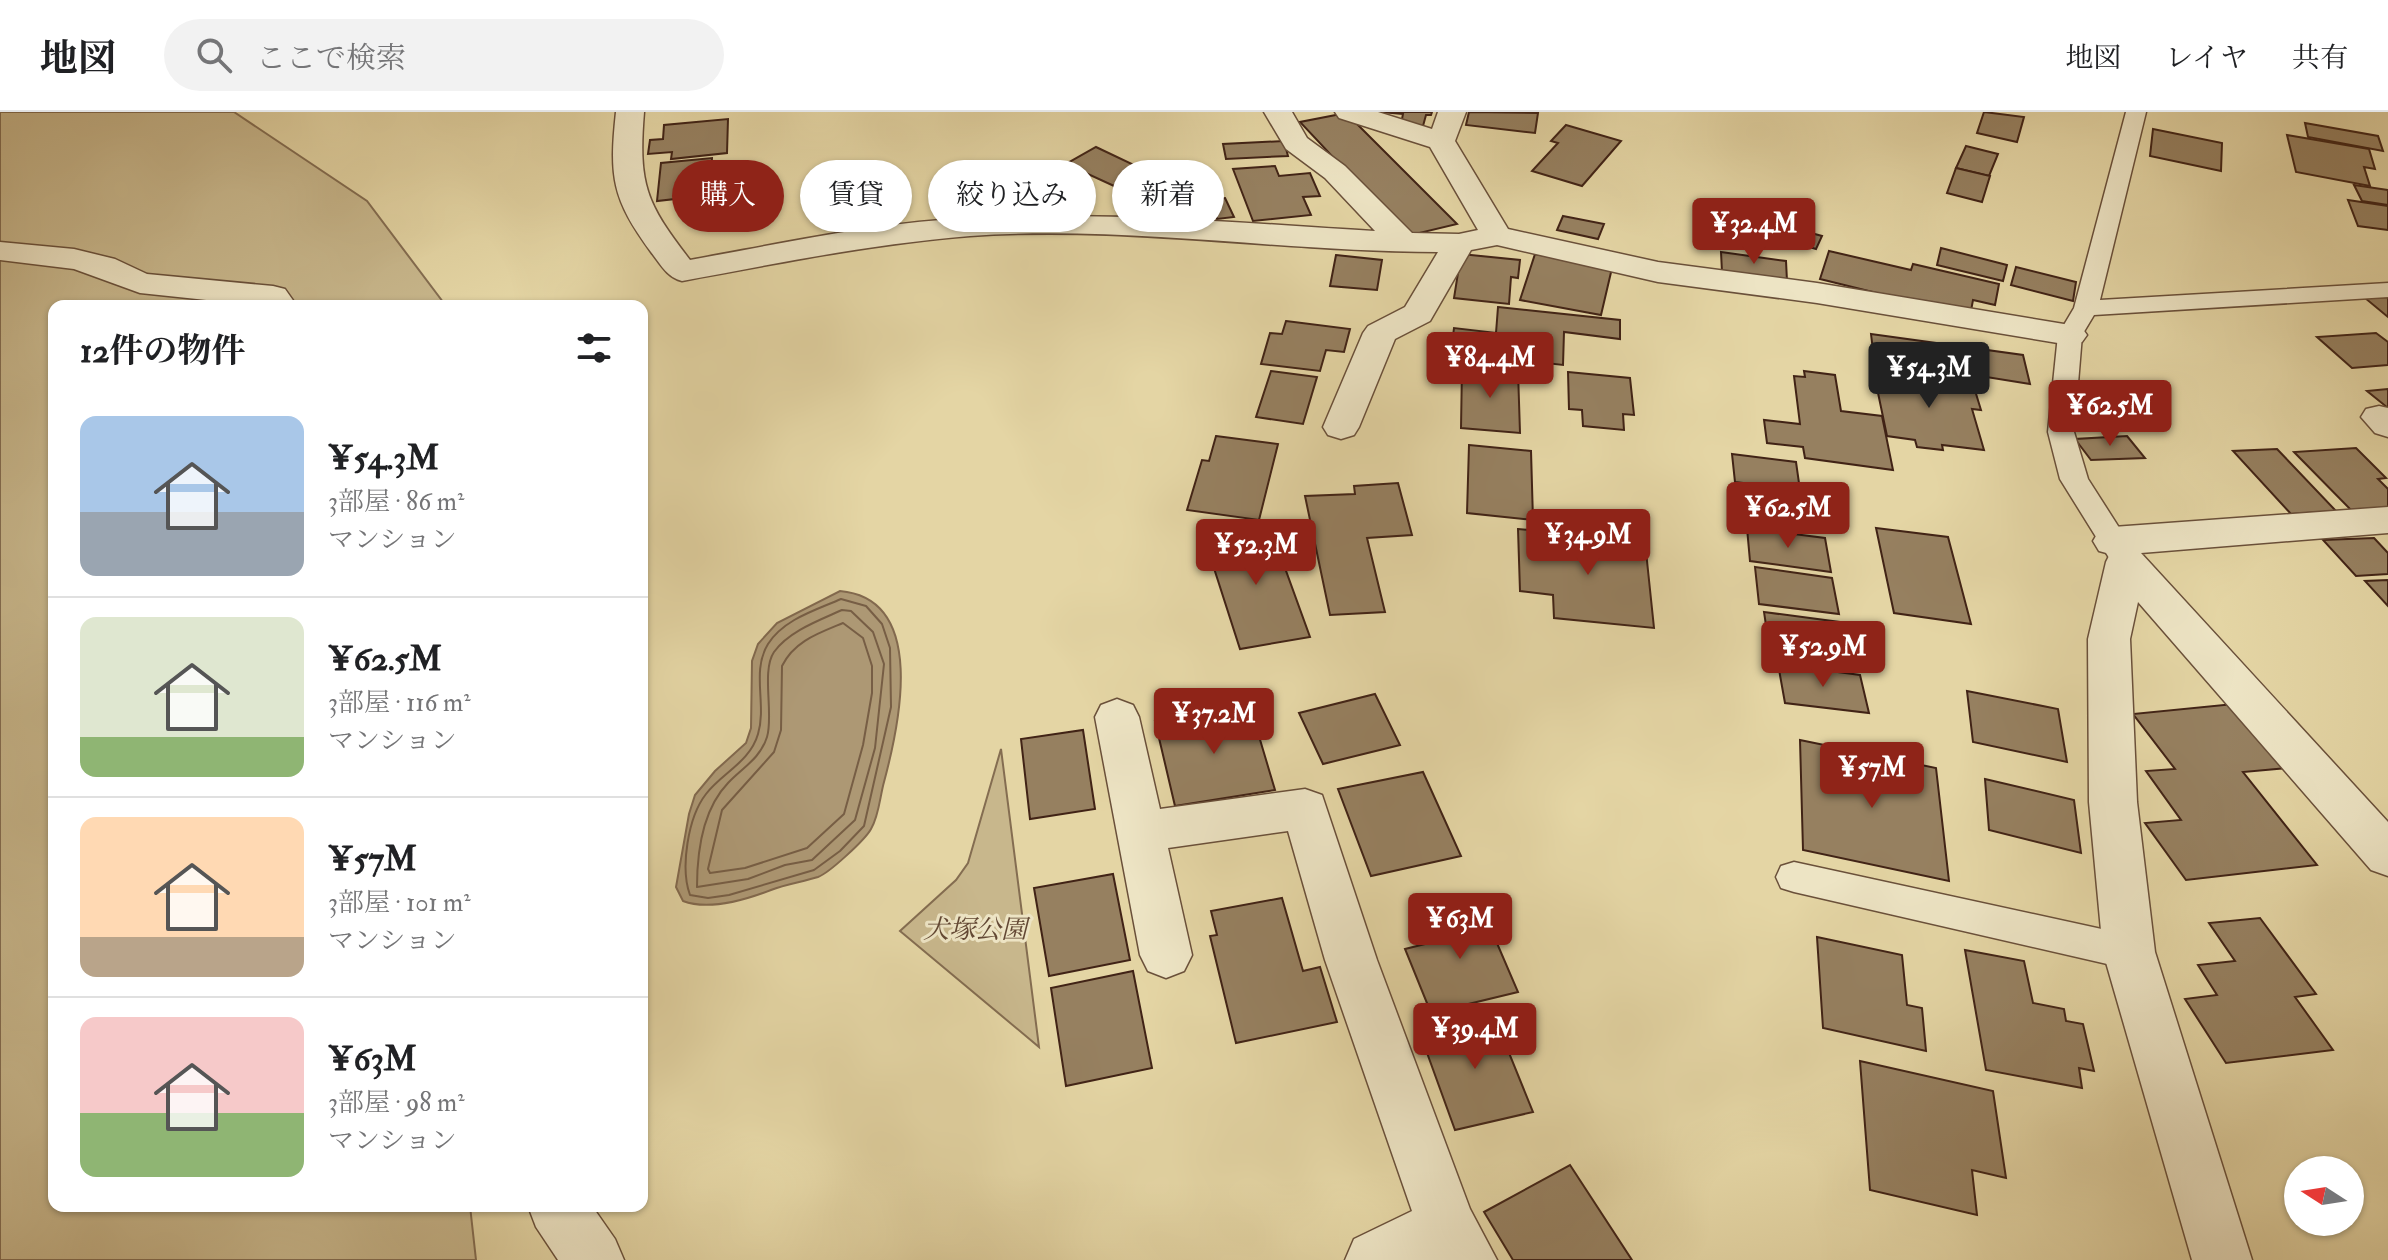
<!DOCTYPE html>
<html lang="ja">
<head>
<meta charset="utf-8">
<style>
	body { margin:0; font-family:"IM FELL Double Pica","Noto Serif JP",serif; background:#f2f2f2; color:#202124; height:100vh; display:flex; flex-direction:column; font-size:30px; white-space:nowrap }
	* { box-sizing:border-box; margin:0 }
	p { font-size:26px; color:#757577 }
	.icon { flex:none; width:44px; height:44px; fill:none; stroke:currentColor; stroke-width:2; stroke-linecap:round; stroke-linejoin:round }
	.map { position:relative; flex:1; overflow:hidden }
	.panel { position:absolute; left:48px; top:188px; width:600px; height:912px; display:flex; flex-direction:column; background:#fff; border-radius:16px; box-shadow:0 2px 6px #0004 }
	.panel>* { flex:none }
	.hud { position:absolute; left:672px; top:48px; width:760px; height:72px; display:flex; gap:16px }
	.needle { width:52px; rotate:282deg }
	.fabs { position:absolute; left:2284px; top:1044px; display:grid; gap:16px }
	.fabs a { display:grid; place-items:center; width:80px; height:80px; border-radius:50%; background:#fff; box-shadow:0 2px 6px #0004; font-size:40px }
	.price { position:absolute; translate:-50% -68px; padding:0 18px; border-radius:8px; background:#8f2418; color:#fff; font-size:26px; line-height:52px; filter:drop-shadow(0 2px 4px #0008) }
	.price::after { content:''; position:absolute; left:50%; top:48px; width:24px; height:18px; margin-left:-12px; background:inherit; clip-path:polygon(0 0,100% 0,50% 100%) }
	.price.active { background:#222; color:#fff }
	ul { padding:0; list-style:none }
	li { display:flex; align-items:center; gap:24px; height:200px; padding:0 32px }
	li+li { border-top:2px solid #e0e0e0 }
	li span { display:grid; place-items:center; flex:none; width:224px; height:160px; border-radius:16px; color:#555 }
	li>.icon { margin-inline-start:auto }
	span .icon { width:96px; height:96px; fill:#fffc; stroke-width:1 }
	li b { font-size:34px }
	h2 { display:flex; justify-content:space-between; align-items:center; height:96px; padding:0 32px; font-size:34px }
	.pill { padding:0 28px; border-radius:36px; background:#fff; box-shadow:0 2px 6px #0004; font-size:28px; line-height:72px }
	.pill.active { background:#8f2418; color:#fff }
	header { display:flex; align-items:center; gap:48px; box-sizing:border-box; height:112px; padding:0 40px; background:#fff; border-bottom:2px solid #e0e0e0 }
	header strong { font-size:38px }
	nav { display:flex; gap:44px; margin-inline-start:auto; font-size:28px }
	.search { width:560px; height:72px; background:#f2f2f2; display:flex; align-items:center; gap:20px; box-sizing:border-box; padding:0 28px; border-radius:44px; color:#757577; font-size:30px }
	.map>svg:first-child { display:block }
	.green { fill:#c8b78c; stroke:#846d51; stroke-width:2 }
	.water { fill:#ad9874; stroke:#82694e; stroke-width:2 }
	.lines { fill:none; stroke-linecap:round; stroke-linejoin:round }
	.shore { stroke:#775e45; stroke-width:2 }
	.building { fill:#968060; stroke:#412316; stroke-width:2 }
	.lane-casing { stroke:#6a503a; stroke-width:3 }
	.street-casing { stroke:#6a503a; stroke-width:3 }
	.lane { fill:#ede4c4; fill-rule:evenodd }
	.street { fill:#ede4c4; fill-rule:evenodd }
	.labels { text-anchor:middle; stroke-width:6; stroke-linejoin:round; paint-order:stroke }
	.park-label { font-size:26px; font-style:italic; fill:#634834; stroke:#ede4c4 }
</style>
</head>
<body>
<header>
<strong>地図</strong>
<div class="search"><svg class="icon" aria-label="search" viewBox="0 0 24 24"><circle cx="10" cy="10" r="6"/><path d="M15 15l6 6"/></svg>ここで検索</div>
<nav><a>地図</a><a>レイヤ</a><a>共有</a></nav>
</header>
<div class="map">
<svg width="2388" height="1148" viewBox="0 0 2388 1148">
	<rect width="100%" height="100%" fill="#e4d5a4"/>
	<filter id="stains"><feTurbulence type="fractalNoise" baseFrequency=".0025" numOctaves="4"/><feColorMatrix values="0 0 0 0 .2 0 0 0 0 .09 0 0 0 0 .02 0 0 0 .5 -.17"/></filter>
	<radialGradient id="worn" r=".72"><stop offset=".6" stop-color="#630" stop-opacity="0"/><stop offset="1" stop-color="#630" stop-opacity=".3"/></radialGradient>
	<!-- green -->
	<g class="green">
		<polygon points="0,0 234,0 367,89 446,194 54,194 54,1094 470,1094 476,1148 0,1148"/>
		<polygon points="1001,637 1039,935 900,819 956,768 968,751"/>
	</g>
	<!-- water -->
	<path class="water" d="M840 479C928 487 899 614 884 670 880 684 879 704 871 717 865 728 829 761 818 765 802 770 786 772 771 778 745 788 709 799 683 789L676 775 689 702 695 683 715 659 746 631 751 616 752 549 758 532 777 511Z"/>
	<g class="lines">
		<!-- shore -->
		<g class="shore">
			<path d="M841 487 866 494 882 512 890 536 891 595 864 714 840 739 814 758 729 783 708 786 690 783C680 756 688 705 706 682 722 661 750 650 758 622 767 592 751 560 768 532 784 507 816 498 841 487Z"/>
			<path d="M842 498 851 499 873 520 884 552 875 636 855 708 812 748 785 753 748 767 697 775C697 740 703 697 728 671 742 656 760 647 767 625 774 603 761 559 774 540 789 519 820 508 842 498Z"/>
			<path d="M843 511 863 526 872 554V581L863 633 844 702 807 736 745 756 710 761 708 757 722 698 774 640 781 618 782 554C794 529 819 521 843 511Z"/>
		</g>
	</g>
	<!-- building -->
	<g class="building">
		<polygon points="1381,0 1432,0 1431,3 1426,3 1423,14 1401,12 1403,2"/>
		<polygon points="1469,0 1538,1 1535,21 1466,13"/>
		<polygon points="1984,0 2024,5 2017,30 1977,21"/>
		<polygon points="1346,1 1457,112 1407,124 1300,10"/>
		<polygon points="728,7 727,41 671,47 672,40 648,42 650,28 663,27 664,13"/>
		<polygon points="2305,11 2378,24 2383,39 2308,25"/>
		<polygon points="1566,13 1621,29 1582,74 1532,59 1558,31 1551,29"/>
		<polygon points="2153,17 2222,31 2221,59 2150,44"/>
		<polygon points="2287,23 2369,37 2375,57 2364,55 2370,74 2296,60"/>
		<polygon points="1284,29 1288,44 1226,47 1223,32"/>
		<polygon points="1966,34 1998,42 1989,64 1956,56"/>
		<polygon points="1096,35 1153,62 1125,79 1066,52"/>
		<polygon points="712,46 710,83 657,89 661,51"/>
		<polygon points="1275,54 1279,64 1310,61 1320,84 1303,85 1311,103 1253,109 1233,57"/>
		<polygon points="1956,56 1990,64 1982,90 1947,81"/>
		<polygon points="2354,73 2388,78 2388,93 2362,89"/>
		<polygon points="1225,86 1234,105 1217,107 1209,88"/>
		<polygon points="2348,88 2388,94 2388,118 2358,114"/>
		<polygon points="1741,102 1822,124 1816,137 1796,131 1794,135 1731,118"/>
		<polygon points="1563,104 1604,112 1598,127 1557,118"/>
		<polygon points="1941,136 2007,153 2003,169 1937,153"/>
		<polygon points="1829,139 1911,158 1913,152 1999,172 1995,193 1973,188 1970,204 1820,167"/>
		<polygon points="1721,140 1786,149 1787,169 1722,160"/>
		<polygon points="1461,142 1520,148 1518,166 1511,165 1509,192 1454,186"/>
		<polygon points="1535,142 1612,156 1601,203 1520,188"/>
		<polygon points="1336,143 1382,148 1377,178 1330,174"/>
		<polygon points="2016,155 2076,170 2073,189 2011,173"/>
		<polygon points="2388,185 2388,205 2365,186"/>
		<polygon points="1498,195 1620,208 1620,227 1564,220 1563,253 1451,240 1454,216 1496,221"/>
		<polygon points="1286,209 1350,217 1344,240 1326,238 1320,259 1261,252 1270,221 1282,222"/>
		<polygon points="2376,221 2388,230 2388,253 2352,256 2317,225"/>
		<polygon points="1871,222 2023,243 2030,272 1874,247"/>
		<polygon points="1462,255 1518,259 1520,321 1461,316"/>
		<polygon points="1873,257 1973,272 1981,298 1972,297 1984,338 1942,333 1943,338 1917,335 1915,328 1887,324"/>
		<polygon points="1271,259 1317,265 1303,312 1256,305"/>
		<polygon points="1804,259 1835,263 1841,299 1882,304 1893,358 1805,346 1803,335 1767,331 1764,308 1800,312 1794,264 1805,265"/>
		<polygon points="1568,260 1630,266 1634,303 1623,302 1624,318 1583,314 1582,298 1569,297"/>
		<polygon points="2388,277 2388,296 2367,279"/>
		<polygon points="1216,324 1278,332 1259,408 1187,398 1202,348 1209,349"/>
		<polygon points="2127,324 2145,346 2091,348 2075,327"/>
		<polygon points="1469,333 1531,339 1533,408 1467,401"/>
		<polygon points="2356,336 2386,366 2378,367 2388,377 2388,398 2353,400 2294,340"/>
		<polygon points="2277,337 2336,399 2291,402 2233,339"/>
		<polygon points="1732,342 1796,350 1800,378 1735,370"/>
		<polygon points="1398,371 1412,423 1367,426 1385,500 1330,503 1305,384 1355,382 1354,374"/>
		<polygon points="1743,377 1817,386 1822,419 1746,409"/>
		<polygon points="1269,412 1310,525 1240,537 1203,422"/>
		<polygon points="1747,416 1825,426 1831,460 1750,449"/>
		<polygon points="1876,416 1948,425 1971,512 1894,501"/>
		<polygon points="1518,417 1645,430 1654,516 1554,506 1553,483 1520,479"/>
		<polygon points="2374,426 2388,441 2388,462 2356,464 2323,428"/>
		<polygon points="1755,455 1832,466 1839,502 1759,492"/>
		<polygon points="2388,468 2388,494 2365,469"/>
		<polygon points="1764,500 1847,511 1854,551 1770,540"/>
		<polygon points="1778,552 1860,563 1869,601 1785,591"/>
		<polygon points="1967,579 2058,597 2067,650 1973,630"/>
		<polygon points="1375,582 1400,633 1323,652 1299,601"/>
		<polygon points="2234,592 2287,656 2243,660 2317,753 2186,768 2145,711 2181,708 2146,659 2175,657 2133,602"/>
		<polygon points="1250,594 1275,678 1175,694 1155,609"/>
		<polygon points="1083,618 1095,697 1030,707 1021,627"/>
		<polygon points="1800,628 1936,656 1949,769 1803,738"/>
		<polygon points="1423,660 1461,744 1371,764 1338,677"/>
		<polygon points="1985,667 2074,688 2081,741 1989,718"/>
		<polygon points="1113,762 1130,848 1049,864 1034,776"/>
		<polygon points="1282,786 1303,859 1320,855 1337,910 1236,931 1210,824 1217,823 1211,799"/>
		<polygon points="1481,794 1518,880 1431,901 1405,837 1429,831 1419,807"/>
		<polygon points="2260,806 2316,882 2295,885 2333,938 2226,951 2185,887 2217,883 2198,853 2235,849 2209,811"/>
		<polygon points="1817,825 1902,843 1907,893 1922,896 1926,939 1823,916"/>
		<polygon points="1965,838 2024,849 2033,891 2064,897 2066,909 2083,912 2094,959 2079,956 2082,976 1986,958"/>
		<polygon points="1133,859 1152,956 1066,974 1051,876"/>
		<polygon points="1492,899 1533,1000 1455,1018 1418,916"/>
		<polygon points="1860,949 1993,979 2006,1066 1972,1058 1977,1103 1870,1078"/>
		<polygon points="1570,1053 1632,1148 1513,1148 1484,1100"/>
	</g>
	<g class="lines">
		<defs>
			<g id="lane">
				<polygon points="2126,0 2146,0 2100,188 2388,171 2388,185 2094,203 2082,223 2074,320 2088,367 2141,450 2136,457 2126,460 2116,457 2060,367 2048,320 2058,223 2074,196"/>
				<polygon points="1794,750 2129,823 2142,828 2148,840 2142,852 2129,857 1794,780 1781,776 1776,765 1781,754"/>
			</g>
			<g id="street">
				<path d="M616 0H644C638 73 646 91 690 148 784 131 878 110 973 106 1107 99 1242 111 1375 119L1325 66 1286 37 1264 0H1292L1307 26 1345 54 1412 121 1459 122 1478 118 1430 35 1339 6 1335 0H1378L1432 17 1438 0H1466L1455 29 1508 117 1658 150 1817 171 2070 213 2082 216 2087 223 2082 230 2070 233 1817 191 1658 170 1497 133 1471 138 1430 209 1395 227 1359 315 1354 323 1341 327 1328 323 1323 315 1363 221 1368 214 1405 195 1438 140C1282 140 1126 113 970 124 873 132 778 151 682 169 667 165 661 153 651 140 612 87 609 65 616 0Z"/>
				<polygon points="0,130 74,137 115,147 147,162 273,174 285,177 297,194 263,194 140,181 74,157 0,148"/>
				<polygon points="2379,294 2388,296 2388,325 2375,321 2361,305 2366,297"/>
				<polygon points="2388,395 2388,421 2141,441 2388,710 2388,764 2371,758 2138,490 2130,527 2137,690 2155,840 2252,1148 2192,1148 2103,840 2089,690 2088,527 2106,450 2110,442 2099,439 2093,429 2099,419 2113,415"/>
				<polygon points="1117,587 1133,593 1139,605 1160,697 1305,677 1322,683 1377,848 1470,1097 1497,1148 1345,1148 1354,1127 1412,1099 1325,848 1288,719 1168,736 1192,843 1184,859 1166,866 1148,859 1140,843 1095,605 1101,593"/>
				<polygon points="528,1094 592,1094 615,1127 624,1148 558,1148 536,1115"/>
			</g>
		</defs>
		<!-- lane casing -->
		<use href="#lane" class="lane-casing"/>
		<!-- street casing -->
		<use href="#street" class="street-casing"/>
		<!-- lane -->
		<use href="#lane" class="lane"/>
		<!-- street -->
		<use href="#street" class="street"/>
	</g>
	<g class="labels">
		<!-- park labels -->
		<g class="park-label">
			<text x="975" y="826">犬塚公園</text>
		</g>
	</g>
	<rect width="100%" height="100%" filter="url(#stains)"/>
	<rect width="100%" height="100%" fill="url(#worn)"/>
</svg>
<div class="fabs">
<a><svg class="needle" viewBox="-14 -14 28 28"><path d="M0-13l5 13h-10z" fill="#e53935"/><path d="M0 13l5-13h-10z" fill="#757577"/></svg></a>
</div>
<b class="price" style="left:1754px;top:154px">¥32.4M</b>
<b class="price" style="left:1490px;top:288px">¥84.4M</b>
<b class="price active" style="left:1929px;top:298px">¥54.3M</b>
<b class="price" style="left:2110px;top:336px">¥62.5M</b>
<b class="price" style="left:1788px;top:438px">¥62.5M</b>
<b class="price" style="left:1588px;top:465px">¥34.9M</b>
<b class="price" style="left:1256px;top:475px">¥52.3M</b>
<b class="price" style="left:1823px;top:577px">¥52.9M</b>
<b class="price" style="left:1214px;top:644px">¥37.2M</b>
<b class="price" style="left:1872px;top:698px">¥57M</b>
<b class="price" style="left:1460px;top:849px">¥63M</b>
<b class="price" style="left:1475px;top:959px">¥39.4M</b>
<div class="hud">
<a class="pill active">購入</a>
<a class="pill">賃貸</a>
<a class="pill">絞り込み</a>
<a class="pill">新着</a>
</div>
<section class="panel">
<h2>12件の物件<svg class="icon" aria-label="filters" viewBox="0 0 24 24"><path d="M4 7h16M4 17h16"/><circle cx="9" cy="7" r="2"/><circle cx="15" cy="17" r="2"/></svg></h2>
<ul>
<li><span style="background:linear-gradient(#a9c7e8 60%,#9aa5b1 0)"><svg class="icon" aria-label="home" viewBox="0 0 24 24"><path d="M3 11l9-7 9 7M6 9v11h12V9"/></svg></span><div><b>¥54.3M</b><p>3部屋 · 86 m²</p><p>マンション</p></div></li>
<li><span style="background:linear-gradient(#dfe7d0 75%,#8fb573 0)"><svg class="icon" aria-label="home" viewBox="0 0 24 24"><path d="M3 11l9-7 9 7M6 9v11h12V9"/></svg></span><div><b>¥62.5M</b><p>3部屋 · 116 m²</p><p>マンション</p></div></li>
<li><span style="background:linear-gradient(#ffd9b3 75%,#b9a48a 0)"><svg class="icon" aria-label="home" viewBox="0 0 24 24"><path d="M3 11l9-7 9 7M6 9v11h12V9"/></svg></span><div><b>¥57M</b><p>3部屋 · 101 m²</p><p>マンション</p></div></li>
<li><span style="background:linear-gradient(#f6c9c9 60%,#8fb573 0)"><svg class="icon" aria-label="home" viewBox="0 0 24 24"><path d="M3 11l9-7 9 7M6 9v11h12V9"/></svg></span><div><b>¥63M</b><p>3部屋 · 98 m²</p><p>マンション</p></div></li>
</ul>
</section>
</div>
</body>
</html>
